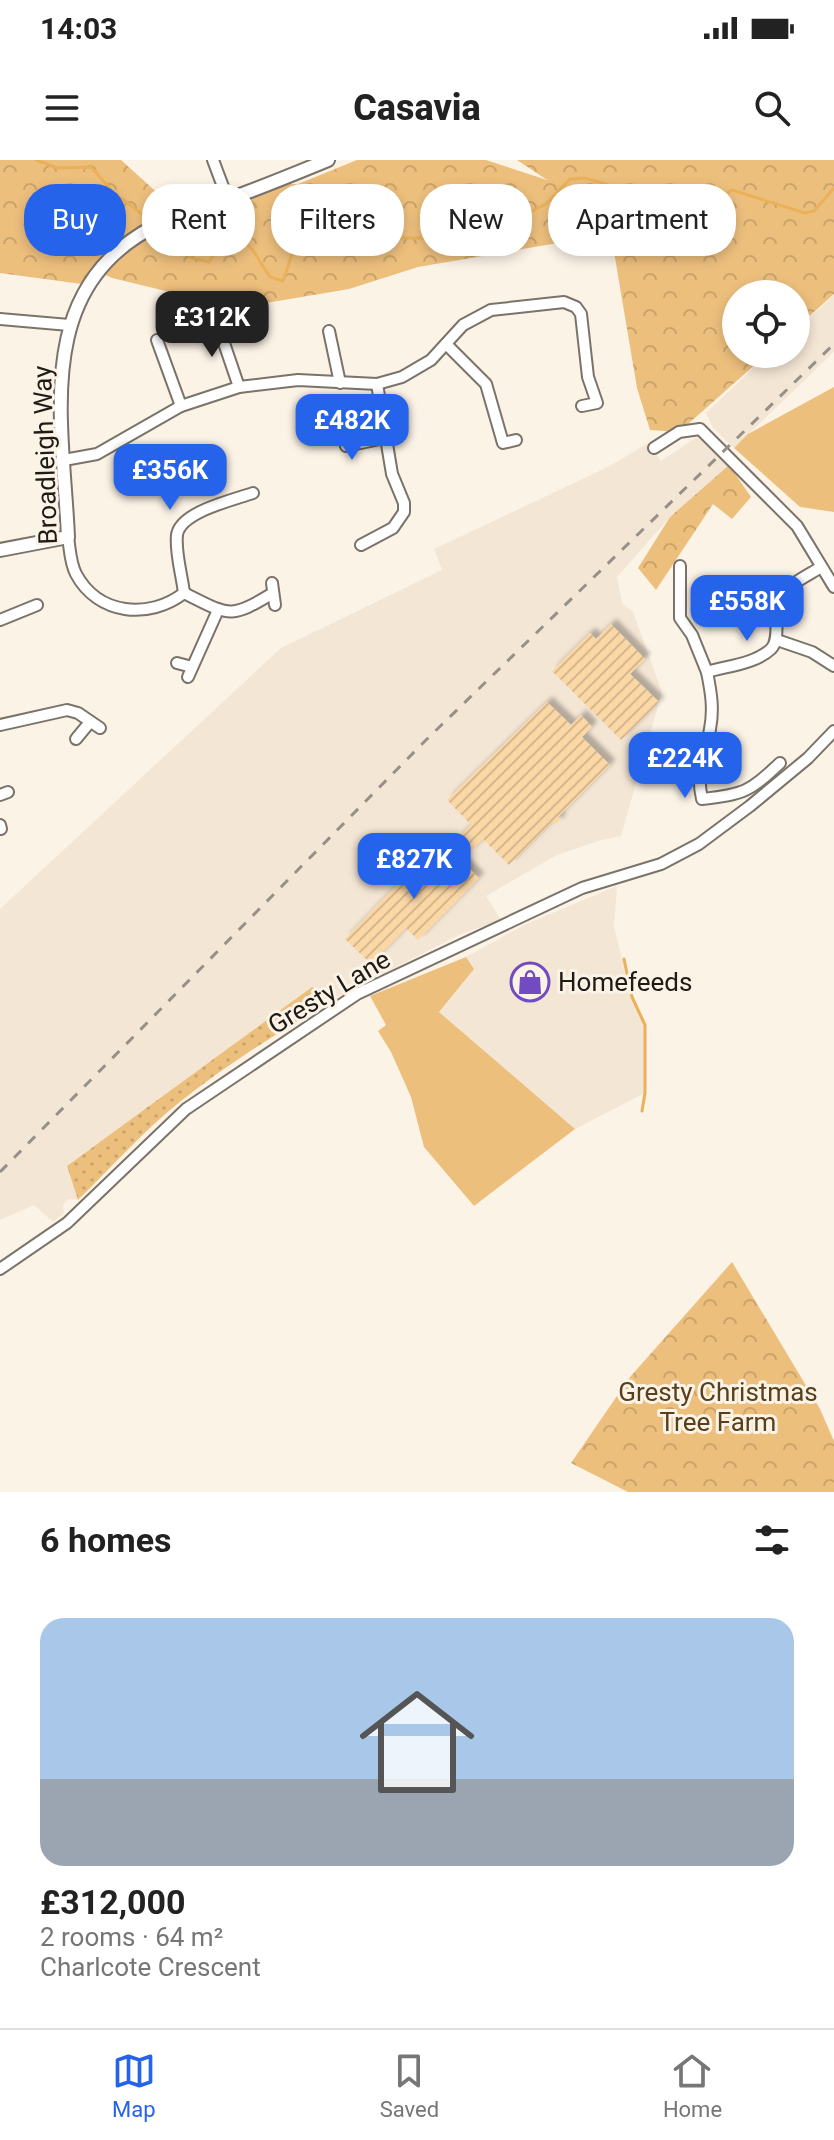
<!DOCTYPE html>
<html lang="en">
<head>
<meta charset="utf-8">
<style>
	body { margin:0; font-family:Roboto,sans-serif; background:#f6f6f6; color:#222; height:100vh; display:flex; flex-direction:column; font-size:30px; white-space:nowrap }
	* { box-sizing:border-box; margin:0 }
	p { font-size:26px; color:#767676 }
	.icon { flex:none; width:44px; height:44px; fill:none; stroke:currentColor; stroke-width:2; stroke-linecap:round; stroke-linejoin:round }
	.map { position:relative; height:1332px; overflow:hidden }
	.details { display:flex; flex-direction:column; background:#fff; flex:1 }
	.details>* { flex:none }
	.top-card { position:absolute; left:24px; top:24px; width:786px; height:72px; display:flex; gap:16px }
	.controls { position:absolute; left:722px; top:120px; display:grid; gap:16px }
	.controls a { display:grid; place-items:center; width:88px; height:88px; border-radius:50%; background:#fff; box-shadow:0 4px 12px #0003; font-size:40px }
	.price { position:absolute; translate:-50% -68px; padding:0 18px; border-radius:16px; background:#2563eb; color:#fff; font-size:26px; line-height:52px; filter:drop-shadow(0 2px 4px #0008) }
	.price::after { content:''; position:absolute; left:50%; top:48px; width:24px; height:18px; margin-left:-12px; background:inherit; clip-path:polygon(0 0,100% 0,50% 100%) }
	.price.on { background:#222; color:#fff }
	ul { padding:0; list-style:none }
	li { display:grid; align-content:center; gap:16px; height:424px; padding:0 40px }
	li+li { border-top:2px solid #e0e0e0 }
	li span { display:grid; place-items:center; height:248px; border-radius:24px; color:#555 }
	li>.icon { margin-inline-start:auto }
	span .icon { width:144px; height:144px; fill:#fffc; stroke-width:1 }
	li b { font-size:34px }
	h2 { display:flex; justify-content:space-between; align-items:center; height:96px; padding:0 40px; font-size:34px }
	.pill { padding:0 28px; border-radius:32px; background:#fff; box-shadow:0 4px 12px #0003; font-size:28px; line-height:72px }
	.pill.on { background:#2563eb; color:#fff }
	.status { display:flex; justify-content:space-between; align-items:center; height:56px; padding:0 40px; background:#fff; direction:ltr }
	.status svg { height:22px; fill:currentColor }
	header { display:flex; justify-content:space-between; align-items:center; height:104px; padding:0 40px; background:#fff; font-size:36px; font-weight:800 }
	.tabs { display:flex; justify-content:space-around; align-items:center; height:112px; border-top:2px solid #e0e0e0; background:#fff; font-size:22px; color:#767676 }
	.tabs a { display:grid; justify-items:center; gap:4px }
	.tabs .on { color:#2563eb }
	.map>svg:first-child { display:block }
	.built { fill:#f4e6d4 }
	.grass { fill:#edbf7d }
	.forest { fill:url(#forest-crowns) }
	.garden { fill:url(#garden-dots) }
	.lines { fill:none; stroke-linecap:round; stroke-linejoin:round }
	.stream { stroke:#ebb15a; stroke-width:3 }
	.building { fill:url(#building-hatch); filter:url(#shadow) }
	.minor-casing { stroke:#7a7369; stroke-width:14 }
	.tertiary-casing { stroke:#7a7369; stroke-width:16 }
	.minor { stroke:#fff; stroke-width:10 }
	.tertiary { stroke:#fff; stroke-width:12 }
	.rail { stroke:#969088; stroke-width:3; stroke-dasharray:10 10; stroke-linecap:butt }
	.labels { text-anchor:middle; stroke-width:6; stroke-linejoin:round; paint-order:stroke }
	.street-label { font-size:26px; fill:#1e1b17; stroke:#fcf3e7 }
	.poi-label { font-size:26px; fill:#1e1b17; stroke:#fcf3e7; text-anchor:start }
	.park-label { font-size:26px; fill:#58401c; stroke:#fcf3e7 }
</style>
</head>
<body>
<div class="status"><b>14:03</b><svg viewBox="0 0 49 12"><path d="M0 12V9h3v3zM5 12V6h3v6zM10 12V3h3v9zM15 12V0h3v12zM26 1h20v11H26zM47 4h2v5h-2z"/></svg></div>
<header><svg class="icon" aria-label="menu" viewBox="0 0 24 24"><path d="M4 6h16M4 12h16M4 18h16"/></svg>Casavia<svg class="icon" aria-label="search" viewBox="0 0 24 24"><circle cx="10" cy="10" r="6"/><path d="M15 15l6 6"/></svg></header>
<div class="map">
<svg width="834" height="1332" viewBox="0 0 834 1332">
	<defs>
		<pattern id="forest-crowns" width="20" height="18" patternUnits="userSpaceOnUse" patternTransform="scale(2)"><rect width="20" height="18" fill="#edbf7d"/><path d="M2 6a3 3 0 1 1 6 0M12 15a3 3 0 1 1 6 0" fill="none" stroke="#cba46b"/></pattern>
		<pattern id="garden-dots" width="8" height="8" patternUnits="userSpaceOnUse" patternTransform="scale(2)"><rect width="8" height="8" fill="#edbf7d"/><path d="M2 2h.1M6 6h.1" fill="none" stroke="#cba46b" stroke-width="1.8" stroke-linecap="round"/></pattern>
		<pattern id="building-hatch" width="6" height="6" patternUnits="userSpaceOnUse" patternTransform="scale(2)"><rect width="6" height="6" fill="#fbd7a6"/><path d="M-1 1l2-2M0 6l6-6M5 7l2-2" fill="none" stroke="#d7b88e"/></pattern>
		<filter id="shadow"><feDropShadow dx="5.5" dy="-5.5" stdDeviation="2" flood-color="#0004"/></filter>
	</defs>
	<rect width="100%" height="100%" fill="#fcf3e7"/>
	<!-- built -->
	<g class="built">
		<polygon points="834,135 834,192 734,288 713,268 706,253 768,194 796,194 796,169"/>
		<polygon points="697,277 729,305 670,357 617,417 622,443 633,452 662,532 621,676 601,680 557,695 486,736 501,760 461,774 335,838 312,827 67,1006 78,1040 68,1039 63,1045 64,1053 53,1062 34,1045 0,1060 0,749 281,488 442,410 434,389 610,306 648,283 661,301"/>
		<polygon points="617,726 614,767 632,837 645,865 645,933 575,969 439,852 473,809 466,797 526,764"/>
	</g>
	<!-- grass -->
	<g class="grass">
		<polygon points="834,227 834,352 800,347 734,288 748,274"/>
		<polygon points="466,797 474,809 439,852 575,969 474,1046 424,987 411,937 391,892 378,871 386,865 370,836"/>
	</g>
	<!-- forest -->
	<g class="forest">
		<polygon points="0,0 121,0 173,47 172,59 269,24 298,24 357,0 486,0 547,20 517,0 834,0 834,134 796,168 796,134 736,134 736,194 767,194 679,272 650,270 637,228 611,74 418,107 349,129 236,148 112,118 99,112 89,125 0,113"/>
		<polygon points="729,305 751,337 732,359 713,344 656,430 638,408 670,357"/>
		<polygon points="732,1102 820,1249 834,1281 834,1332 628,1332 571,1303 630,1217"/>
	</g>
	<!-- garden -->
	<path class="garden" d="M312 827 335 838C282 870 229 903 181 941 143 971 112 1007 78 1040L67 1006Z"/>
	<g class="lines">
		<!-- stream -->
		<g class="stream">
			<polyline points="36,0 58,8 91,7 113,32 155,64"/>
			<polyline points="160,69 192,98 209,102 217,89 245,82 252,89 270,117 283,121 293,91 341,54 354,53 375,89 400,78 478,78 546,44 570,19 585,18 676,45 705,47 732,30 805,53 814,51 834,28"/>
			<polyline points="624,799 632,837 645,865 645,933 642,951"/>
		</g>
	</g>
	<!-- building -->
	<g class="building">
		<polygon points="611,464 645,499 630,514 659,542 621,580 552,511 590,473 596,479"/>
		<polygon points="547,542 571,565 581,555 592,567 582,577 610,605 558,657 561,659 556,664 553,661 509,705 483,679 470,692 457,679 471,665 447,640"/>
		<polygon points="440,681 479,718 418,780 406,768 371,804 345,779 407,714 396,703 404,694 416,705"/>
	</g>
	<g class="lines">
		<defs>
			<g id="minor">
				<polyline points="213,0 228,40"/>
				<polyline points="0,159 69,165"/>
				<polyline points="228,171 224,183 239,227"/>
				<polyline points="329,171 340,223"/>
				<polyline points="157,180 181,246"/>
				<polyline points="446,184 486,224 503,283 516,280"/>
				<polyline points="344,278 346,286 385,278"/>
				<polyline points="654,288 679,272 700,269 797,366 834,427"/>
				<polyline points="64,300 97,294 181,246 239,227 298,220 377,224 402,217 431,200 463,165 491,150 564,142 576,147 581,154 588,217 597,243 582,246"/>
				<path d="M68 377C70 389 70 403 76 414 98 455 149 460 184 433 229 455 229 460 273 433"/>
				<polyline points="361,385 393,368 404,352 404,343 392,314 377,224"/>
				<path d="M680 406V458L692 475 707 512C727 506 755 504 771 489 782 478 771 453 782 436 790 423 809 415 821 407"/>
				<polyline points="272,423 275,445"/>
				<path d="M184 433C182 415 175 393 177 375 180 352 233 340 253 333"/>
				<polyline points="0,460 37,445"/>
				<polyline points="777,480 812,492 834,506"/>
				<polyline points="177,503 192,507"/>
				<path d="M707 512C711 532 714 549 710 569 706 597 695 608 702 639 745 634 749 632 780 603"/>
				<polyline points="188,517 218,450"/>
				<polyline points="0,565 67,550 78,553 100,568"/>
				<polyline points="76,579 90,562"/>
				<polyline points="0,635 8,632"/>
				<polyline points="0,665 1,669"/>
				<polyline points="0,1109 67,1063 186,949 357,834 582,728 661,704 699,684 750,646 808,598 834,571"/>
			</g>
			<path id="tertiary" d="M0 390 68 377C63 262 31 128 157 65 179 55 203 48 226 40 260 28 294 14 328 0"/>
		</defs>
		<!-- minor casing -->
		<use href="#minor" class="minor-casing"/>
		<!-- tertiary casing -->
		<use href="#tertiary" class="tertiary-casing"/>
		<!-- minor -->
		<use href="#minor" class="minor"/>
		<!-- tertiary -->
		<use href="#tertiary" class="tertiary"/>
		<!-- rail -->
		<polyline class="rail" points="0,1012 425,581 834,184"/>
	</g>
	<!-- icons -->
	<defs>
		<symbol id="shop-ring" viewBox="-11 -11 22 22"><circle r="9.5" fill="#fcf3e7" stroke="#724ac2" stroke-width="1.5"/><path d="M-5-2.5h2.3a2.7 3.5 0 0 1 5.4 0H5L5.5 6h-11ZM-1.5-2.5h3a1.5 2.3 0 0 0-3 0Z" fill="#724ac2"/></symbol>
	</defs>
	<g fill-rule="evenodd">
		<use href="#shop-ring" x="508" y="800" width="44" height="44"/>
	</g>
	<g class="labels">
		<!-- street labels -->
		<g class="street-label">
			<text transform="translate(45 295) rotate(-92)" y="9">Broadleigh Way</text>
			<text transform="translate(329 832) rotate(-31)" y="9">Gresty Lane</text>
		</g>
		<!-- poi labels -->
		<g class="poi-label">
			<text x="558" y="831">Homefeeds</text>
		</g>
		<!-- park labels -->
		<g class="park-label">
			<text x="718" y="1241">Gresty Christmas<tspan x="718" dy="30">Tree Farm</tspan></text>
		</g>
	</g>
</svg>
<div class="controls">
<a><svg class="icon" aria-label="locate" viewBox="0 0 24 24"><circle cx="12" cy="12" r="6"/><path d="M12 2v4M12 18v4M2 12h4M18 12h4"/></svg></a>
</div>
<b class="price on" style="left:212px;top:199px">£312K</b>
<b class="price" style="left:352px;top:302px">£482K</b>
<b class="price" style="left:170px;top:352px">£356K</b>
<b class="price" style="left:747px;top:483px">£558K</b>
<b class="price" style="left:685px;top:640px">£224K</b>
<b class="price" style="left:414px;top:741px">£827K</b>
<div class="top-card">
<a class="pill on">Buy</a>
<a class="pill">Rent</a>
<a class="pill">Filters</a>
<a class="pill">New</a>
<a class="pill">Apartment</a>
</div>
</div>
<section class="details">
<h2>6 homes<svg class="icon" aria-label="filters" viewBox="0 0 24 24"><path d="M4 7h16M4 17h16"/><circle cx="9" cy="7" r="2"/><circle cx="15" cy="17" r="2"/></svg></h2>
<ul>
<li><span style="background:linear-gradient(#a9c7e8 65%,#9aa5b1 0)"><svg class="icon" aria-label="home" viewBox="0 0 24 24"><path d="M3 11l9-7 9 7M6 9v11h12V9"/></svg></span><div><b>£312,000</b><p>2 rooms · 64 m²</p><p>Charlcote Crescent</p></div></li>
</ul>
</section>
<nav class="tabs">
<a class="on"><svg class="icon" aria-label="map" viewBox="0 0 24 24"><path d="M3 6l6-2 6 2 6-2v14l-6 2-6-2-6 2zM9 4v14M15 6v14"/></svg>Map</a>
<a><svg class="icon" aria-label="saved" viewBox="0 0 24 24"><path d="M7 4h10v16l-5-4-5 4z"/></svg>Saved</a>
<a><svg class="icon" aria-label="home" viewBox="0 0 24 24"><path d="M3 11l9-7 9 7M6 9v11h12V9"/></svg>Home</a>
</nav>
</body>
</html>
